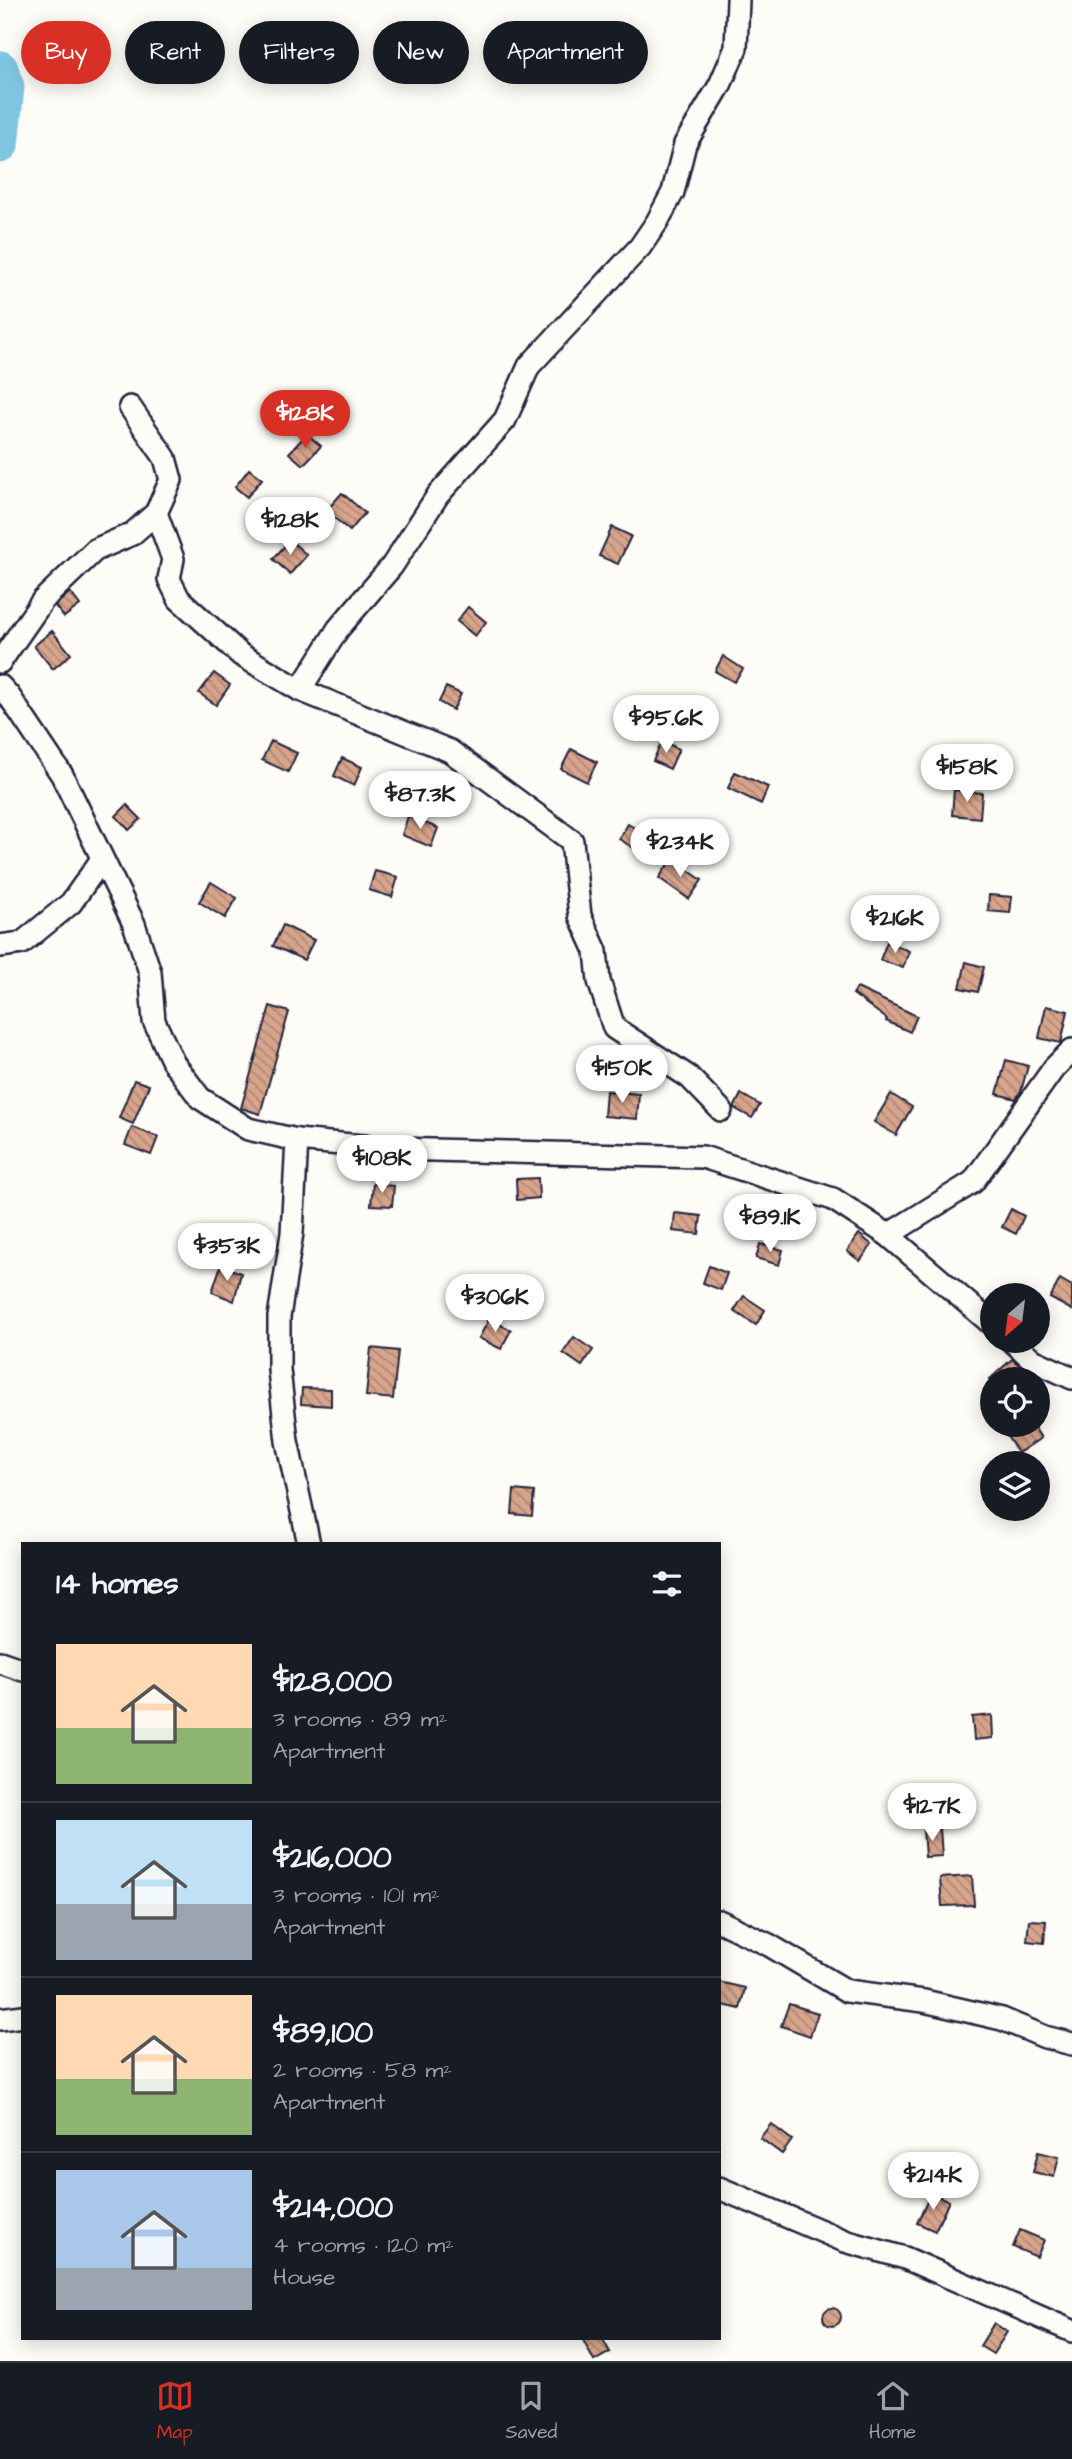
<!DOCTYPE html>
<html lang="en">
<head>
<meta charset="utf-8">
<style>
	body { margin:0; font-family:"Architects Daughter",sans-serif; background:#242831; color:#f1f3f6; height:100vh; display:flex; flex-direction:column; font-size:26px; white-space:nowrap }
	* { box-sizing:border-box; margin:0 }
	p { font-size:23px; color:#9ea1a6 }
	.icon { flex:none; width:38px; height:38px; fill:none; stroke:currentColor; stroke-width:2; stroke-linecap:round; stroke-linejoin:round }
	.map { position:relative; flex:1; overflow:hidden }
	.drawer { position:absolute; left:21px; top:1542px; width:700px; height:798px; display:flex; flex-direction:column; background:#171b24; border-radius:0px; box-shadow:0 4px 18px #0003 }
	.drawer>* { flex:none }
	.banner { position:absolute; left:21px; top:21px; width:700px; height:63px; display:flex; gap:14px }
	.needle { width:46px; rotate:208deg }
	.fabs { position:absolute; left:980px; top:1283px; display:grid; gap:14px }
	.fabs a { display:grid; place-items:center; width:70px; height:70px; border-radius:50%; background:#171b24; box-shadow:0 4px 18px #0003; font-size:35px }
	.price { position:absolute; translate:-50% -60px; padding:0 16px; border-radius:24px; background:#fff; color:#222; font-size:23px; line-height:46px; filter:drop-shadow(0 2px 4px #0008) }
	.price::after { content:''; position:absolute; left:50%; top:42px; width:21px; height:16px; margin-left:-10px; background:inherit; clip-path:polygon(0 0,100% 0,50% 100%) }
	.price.selected { background:#d93025; color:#fff }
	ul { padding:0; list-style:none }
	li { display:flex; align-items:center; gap:21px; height:175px; padding:0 35px }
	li+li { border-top:2px solid #363941 }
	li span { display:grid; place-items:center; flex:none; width:196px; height:140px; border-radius:0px; color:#555 }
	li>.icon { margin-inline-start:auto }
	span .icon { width:84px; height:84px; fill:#fffc; stroke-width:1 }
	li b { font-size:30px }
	h2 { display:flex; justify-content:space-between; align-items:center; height:84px; padding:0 35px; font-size:30px }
	.pill { padding:0 24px; border-radius:32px; background:#171b24; box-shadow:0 4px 18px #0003; font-size:24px; line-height:63px }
	.pill.selected { background:#d93025; color:#fff }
	.tabs { display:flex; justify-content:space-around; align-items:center; height:98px; border-top:2px solid #363941; background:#171b24; font-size:19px; color:#9ea1a6 }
	.tabs a { display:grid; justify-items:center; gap:4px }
	.tabs .selected { color:#d93025 }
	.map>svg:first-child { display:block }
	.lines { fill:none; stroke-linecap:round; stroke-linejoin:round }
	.river { stroke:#7fc4e0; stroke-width:37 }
	.building { fill:url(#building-back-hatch); stroke:#22223b; stroke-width:2 }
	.minor-casing { stroke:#22223b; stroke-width:26 }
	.minor { stroke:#fdfcf7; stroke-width:21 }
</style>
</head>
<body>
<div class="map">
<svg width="1072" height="2361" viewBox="0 0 1072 2361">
	<defs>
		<pattern id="building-back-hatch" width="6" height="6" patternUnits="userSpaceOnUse" patternTransform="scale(1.75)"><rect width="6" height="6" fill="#d8a58c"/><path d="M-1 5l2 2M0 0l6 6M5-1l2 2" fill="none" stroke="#af8674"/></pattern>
	</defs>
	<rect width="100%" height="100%" fill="#fdfcf7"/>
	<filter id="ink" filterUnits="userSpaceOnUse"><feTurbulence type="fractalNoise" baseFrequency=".0143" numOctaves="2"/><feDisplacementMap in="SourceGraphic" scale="14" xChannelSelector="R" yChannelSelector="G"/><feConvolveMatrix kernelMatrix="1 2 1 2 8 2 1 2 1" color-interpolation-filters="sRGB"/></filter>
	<g filter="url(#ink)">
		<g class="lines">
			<!-- river -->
			<polyline class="river" points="0,69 6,87 0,145"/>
		</g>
		<!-- building -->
		<g class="building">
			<polygon points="307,434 321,446 303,465 289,453"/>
			<polygon points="249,469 262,479 247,497 235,487"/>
			<polygon points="342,493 365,513 350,531 326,511"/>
			<polygon points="612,527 631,536 618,564 599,556"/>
			<polygon points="290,540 307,555 290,574 273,559"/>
			<polygon points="70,592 80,605 64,617 55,606"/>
			<polygon points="468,607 486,622 475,636 457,621"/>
			<polygon points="52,631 71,654 53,669 34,646"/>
			<polygon points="723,656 743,669 734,682 715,671"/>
			<polygon points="214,673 230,685 216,705 199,693"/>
			<polygon points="446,687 461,694 453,710 439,702"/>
			<polygon points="271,741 297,753 288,772 262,760"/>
			<polygon points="662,741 679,749 670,769 653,761"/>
			<polygon points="571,749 597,762 587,782 561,769"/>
			<polygon points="342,758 362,767 354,786 334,776"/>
			<polygon points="735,772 768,787 761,804 728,788"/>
			<polygon points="954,790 982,793 980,818 952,815"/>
			<polygon points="127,805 141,819 129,830 116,816"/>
			<polygon points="408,816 438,828 431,847 402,835"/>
			<polygon points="628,824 659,843 650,858 619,839"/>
			<polygon points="672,859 702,880 689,899 659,878"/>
			<polygon points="375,871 398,877 392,897 369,890"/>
			<polygon points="211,882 237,898 225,918 199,902"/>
			<polygon points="989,895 1012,897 1010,913 988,911"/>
			<polygon points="283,925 314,940 304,960 273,946"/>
			<polygon points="887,942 909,951 903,968 880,960"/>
			<polygon points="966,962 984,967 978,992 960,988"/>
			<polygon points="857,988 917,1016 910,1032 886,1021 887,1019 853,994"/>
			<polygon points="270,1006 289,1012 260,1114 241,1108"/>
			<polygon points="1046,1006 1068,1011 1061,1043 1039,1038"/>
			<polygon points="1006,1060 1028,1066 1021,1091 1016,1099 997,1094"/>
			<polygon points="134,1080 149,1085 133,1124 119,1118"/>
			<polygon points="606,1091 639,1094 637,1119 604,1116"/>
			<polygon points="741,1094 760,1105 752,1118 734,1108"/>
			<polygon points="891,1094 912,1107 896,1135 874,1122"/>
			<polygon points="132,1127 158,1137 151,1155 125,1145"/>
			<polygon points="538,1178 539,1198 517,1200 516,1179"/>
			<polygon points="373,1184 394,1186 392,1206 371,1205"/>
			<polygon points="1011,1209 1024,1216 1016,1234 1002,1227"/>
			<polygon points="675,1213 701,1216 699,1234 673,1231"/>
			<polygon points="859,1234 872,1245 860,1261 847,1251"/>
			<polygon points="760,1244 783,1250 779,1265 756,1258"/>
			<polygon points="221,1265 241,1273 234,1301 212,1292"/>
			<polygon points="709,1266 727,1273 721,1290 703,1283"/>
			<polygon points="1060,1279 1072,1286 1072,1310 1050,1298"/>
			<polygon points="744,1296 765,1310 756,1325 734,1311"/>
			<polygon points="489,1319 511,1330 501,1349 479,1338"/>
			<polygon points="574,1337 593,1350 582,1366 563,1353"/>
			<polygon points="371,1348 398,1351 393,1399 366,1396"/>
			<polygon points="1012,1359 1028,1372 1020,1379 990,1379"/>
			<polygon points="302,1388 331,1389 331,1406 301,1404"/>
			<polygon points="1012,1424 1032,1424 1041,1438 1018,1453 1003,1430"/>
			<polygon points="514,1490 534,1492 532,1516 512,1514"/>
			<polygon points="992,1715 993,1738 974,1740 972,1717"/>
			<polygon points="940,1828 942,1856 925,1857 923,1829"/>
			<polygon points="972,1876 974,1905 942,1906 940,1878"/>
			<polygon points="1029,1920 1046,1921 1044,1943 1027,1941"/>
			<polygon points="719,1982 745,1988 740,2009 719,2004"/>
			<polygon points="789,2004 818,2013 810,2036 781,2026"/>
			<polygon points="771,2124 792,2140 782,2154 760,2138"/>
			<polygon points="1038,2152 1059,2157 1054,2177 1033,2172"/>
			<polygon points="931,2193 949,2201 935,2231 917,2223"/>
			<polygon points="1020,2230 1044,2240 1037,2257 1013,2247"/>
			<circle cx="832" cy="2317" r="9"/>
			<polygon points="994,2323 1007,2332 993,2354 980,2346"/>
			<polygon points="582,2338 602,2338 610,2352 594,2361"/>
		</g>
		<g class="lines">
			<defs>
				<g id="minor">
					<polyline points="156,513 173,559 169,579 179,599 241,655 300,690 450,751 572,841 580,916 596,951 599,981 614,1028 689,1077 721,1110"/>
					<polyline points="0,662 43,600 95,550 132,534 156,513 171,480 165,458 130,407"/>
					<polyline points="0,686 9,696 62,775 134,924 150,972 154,1021 173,1062 200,1098 248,1129 297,1140 395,1149 703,1157 833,1199 888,1235 992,1324"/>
					<polyline points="300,690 338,629 392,566 438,495 505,420 529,366 640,247 657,222 673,192 685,144 720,85 736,48 738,0"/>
					<polyline points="0,946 22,943 71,903 102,859"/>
					<polyline points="297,1140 292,1233 279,1317 279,1370 287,1441 309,1544"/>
					<polyline points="888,1235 973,1182 1054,1068 1072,1050"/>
					<polyline points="1011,1340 1033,1360 1072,1378"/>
					<polyline points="0,1662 23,1670"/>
					<polyline points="719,1921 769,1945 847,1991 924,2001 1002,2019 1045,2037 1072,2044"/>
					<polyline points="0,2019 23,2016"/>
					<polyline points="719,2188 845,2241 905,2258 1072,2331"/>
				</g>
			</defs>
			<!-- minor casing -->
			<use href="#minor" class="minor-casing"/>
			<!-- minor -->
			<use href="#minor" class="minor"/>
		</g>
	</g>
</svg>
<div class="fabs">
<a><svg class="needle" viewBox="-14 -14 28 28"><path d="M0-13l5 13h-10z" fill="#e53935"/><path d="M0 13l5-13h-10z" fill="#9ea1a6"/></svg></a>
<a><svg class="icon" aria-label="locate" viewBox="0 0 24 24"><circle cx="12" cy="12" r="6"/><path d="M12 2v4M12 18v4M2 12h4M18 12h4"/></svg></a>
<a><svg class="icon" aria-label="layers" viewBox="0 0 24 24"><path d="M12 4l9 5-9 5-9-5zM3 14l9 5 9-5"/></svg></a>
</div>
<b class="price selected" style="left:305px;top:450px">$128K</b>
<b class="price" style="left:290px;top:557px">$128K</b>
<b class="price" style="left:666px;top:755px">$95.6K</b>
<b class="price" style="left:967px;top:804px">$158K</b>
<b class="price" style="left:420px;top:831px">$87.3K</b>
<b class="price" style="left:680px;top:879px">$234K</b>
<b class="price" style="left:895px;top:955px">$216K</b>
<b class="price" style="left:622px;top:1105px">$150K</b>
<b class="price" style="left:382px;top:1195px">$108K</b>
<b class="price" style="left:770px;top:1254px">$89.1K</b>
<b class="price" style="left:227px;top:1283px">$353K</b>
<b class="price" style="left:495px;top:1334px">$306K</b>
<b class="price" style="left:932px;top:1843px">$127K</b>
<b class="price" style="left:933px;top:2212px">$214K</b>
<div class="banner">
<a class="pill selected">Buy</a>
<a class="pill">Rent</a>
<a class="pill">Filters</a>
<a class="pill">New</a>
<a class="pill">Apartment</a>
</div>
<section class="drawer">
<h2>14 homes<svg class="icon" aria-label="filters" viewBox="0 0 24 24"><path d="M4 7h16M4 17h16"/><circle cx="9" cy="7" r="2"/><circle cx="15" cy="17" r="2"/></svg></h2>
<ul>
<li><span style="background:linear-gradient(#ffd9b3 60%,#8fb573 0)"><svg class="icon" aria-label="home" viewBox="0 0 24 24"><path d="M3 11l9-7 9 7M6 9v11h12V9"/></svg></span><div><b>$128,000</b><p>3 rooms · 89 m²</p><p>Apartment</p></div></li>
<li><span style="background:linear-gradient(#bfe0f5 60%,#9aa5b1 0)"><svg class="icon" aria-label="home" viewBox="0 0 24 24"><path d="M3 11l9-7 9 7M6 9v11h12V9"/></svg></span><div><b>$216,000</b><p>3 rooms · 101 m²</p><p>Apartment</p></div></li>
<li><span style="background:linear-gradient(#ffd9b3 60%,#8fb573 0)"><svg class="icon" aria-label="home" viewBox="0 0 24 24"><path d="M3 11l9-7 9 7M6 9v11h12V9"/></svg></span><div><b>$89,100</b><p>2 rooms · 58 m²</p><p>Apartment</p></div></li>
<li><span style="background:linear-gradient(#a9c7e8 70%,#9aa5b1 0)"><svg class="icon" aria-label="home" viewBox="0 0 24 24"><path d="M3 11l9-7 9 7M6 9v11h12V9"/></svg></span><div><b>$214,000</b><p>4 rooms · 120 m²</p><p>House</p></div></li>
</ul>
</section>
</div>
<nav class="tabs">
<a class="selected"><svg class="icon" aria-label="map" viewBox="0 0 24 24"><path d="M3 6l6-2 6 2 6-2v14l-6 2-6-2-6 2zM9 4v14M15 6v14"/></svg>Map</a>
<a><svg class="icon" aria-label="saved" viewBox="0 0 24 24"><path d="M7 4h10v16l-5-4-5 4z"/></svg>Saved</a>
<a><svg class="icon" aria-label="home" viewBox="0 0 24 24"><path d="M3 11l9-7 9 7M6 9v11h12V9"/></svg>Home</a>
</nav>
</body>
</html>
